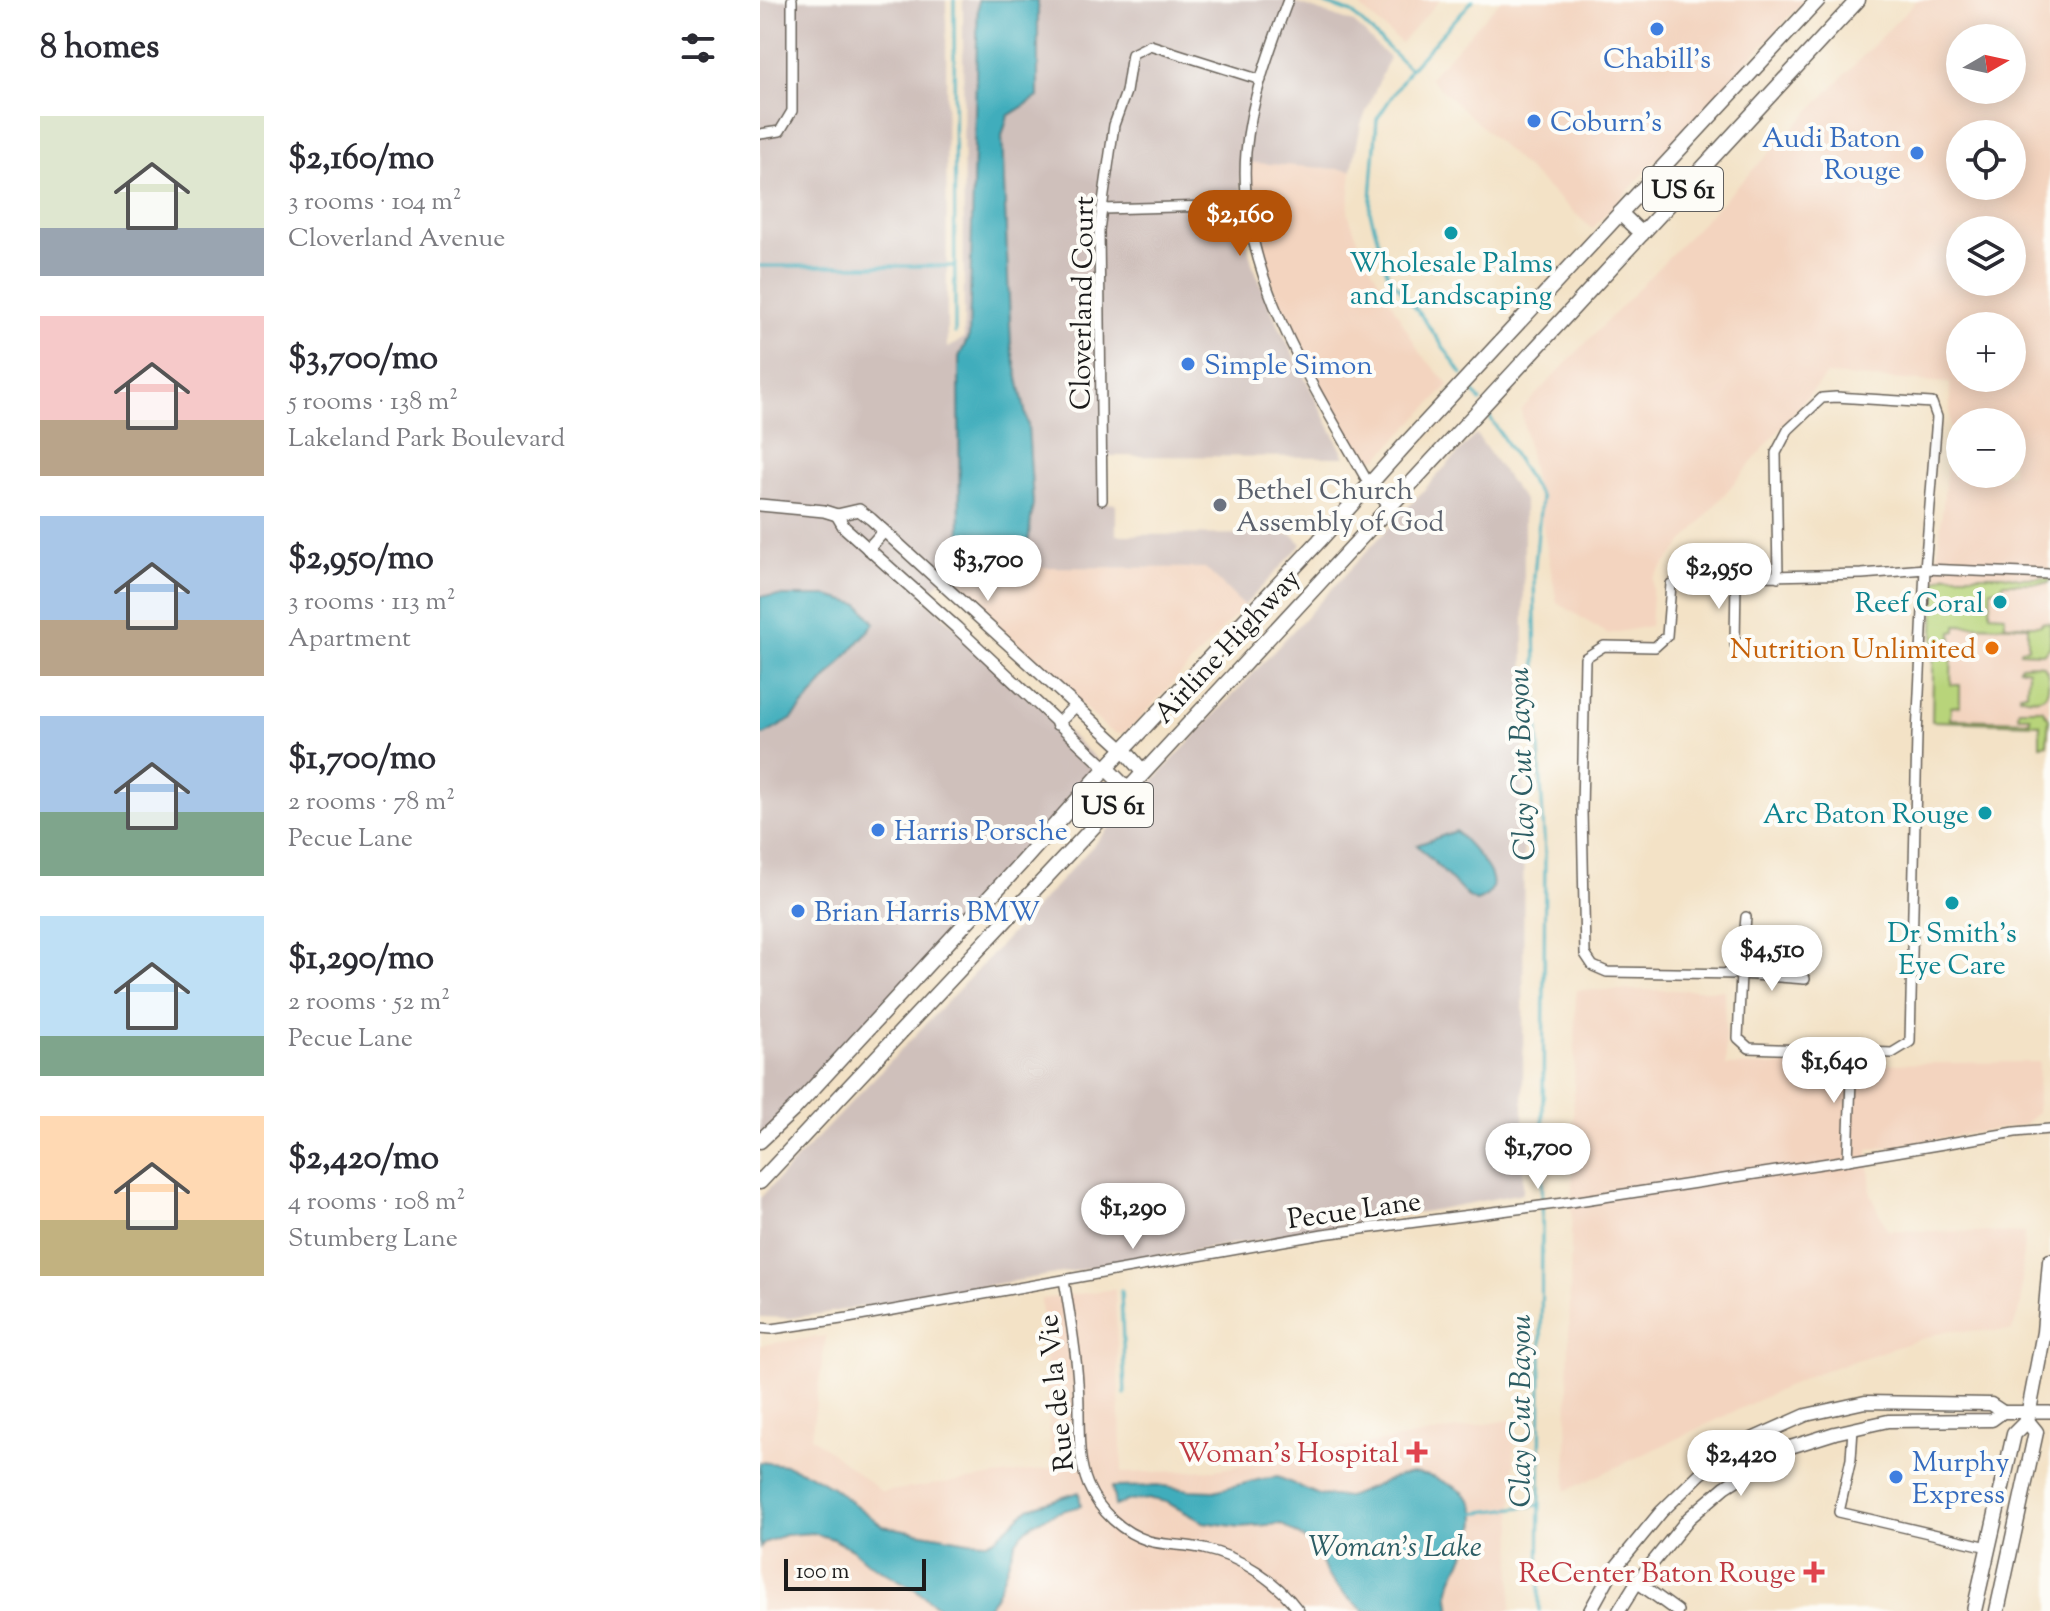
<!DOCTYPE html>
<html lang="en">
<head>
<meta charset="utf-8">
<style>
	body { margin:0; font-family:"Sorts Mill Goudy",serif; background:#f7f7f7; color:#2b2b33; height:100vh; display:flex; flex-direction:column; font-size:30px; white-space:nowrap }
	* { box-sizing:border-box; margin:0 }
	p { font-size:26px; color:#7c7c81 }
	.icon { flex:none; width:44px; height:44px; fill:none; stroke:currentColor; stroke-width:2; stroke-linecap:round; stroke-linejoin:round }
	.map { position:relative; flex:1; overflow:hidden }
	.drawer { display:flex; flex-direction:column; background:#fff; width:760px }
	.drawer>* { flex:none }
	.needle { width:52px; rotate:81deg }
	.fabs { position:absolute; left:1186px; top:24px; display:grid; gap:16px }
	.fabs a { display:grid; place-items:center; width:80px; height:80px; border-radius:50%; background:#fff; box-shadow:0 4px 20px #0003; font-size:40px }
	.scale { position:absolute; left:24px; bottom:20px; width:142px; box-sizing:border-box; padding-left:8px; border:4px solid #1c1c1c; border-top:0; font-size:22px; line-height:28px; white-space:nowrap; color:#1c1c1c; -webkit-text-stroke:6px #fdfcf7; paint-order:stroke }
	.price { position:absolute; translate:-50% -68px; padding:0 18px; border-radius:28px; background:#fff; color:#222; font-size:26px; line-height:52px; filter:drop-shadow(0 2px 4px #0008) }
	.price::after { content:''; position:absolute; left:50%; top:48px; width:24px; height:18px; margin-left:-12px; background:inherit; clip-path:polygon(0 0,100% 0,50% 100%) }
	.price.current { background:#b45309; color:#fff }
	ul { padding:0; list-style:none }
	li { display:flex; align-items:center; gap:24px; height:200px; padding:0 40px }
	li span { display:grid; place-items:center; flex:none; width:224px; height:160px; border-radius:0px; color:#555 }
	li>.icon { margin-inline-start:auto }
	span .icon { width:96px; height:96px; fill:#fffc; stroke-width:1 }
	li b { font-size:34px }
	h2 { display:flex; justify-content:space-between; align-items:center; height:96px; padding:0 40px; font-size:34px }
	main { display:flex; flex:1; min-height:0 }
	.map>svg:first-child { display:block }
	.built { fill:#f3d4bf; fill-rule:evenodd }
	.industrial { fill:#cfc0bb }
	.green { fill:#b8d47a; stroke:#6a784b; stroke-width:2 }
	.water { fill:#3fadbc; stroke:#2e646c; stroke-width:2 }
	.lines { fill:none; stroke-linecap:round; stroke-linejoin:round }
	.stream { stroke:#3fadbc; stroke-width:3 }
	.minor-casing { stroke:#676158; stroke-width:12 }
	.tertiary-casing { stroke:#676158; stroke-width:14 }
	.secondary-casing { stroke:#676158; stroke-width:15 }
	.primary-casing { stroke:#676158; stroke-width:17 }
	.trunk-casing { stroke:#676158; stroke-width:17 }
	.minor { stroke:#fff; stroke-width:9 }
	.tertiary { stroke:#fff; stroke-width:11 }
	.secondary { stroke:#fff; stroke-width:12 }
	.primary { stroke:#fff; stroke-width:14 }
	.trunk { stroke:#fff; stroke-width:14 }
	.shop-dot { fill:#3f7fe0; stroke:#fdfcf7; stroke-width:3 }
	.culture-dot { fill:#0f9aa8; stroke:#fdfcf7; stroke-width:3 }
	.worship-dot { fill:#6b7280; stroke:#fdfcf7; stroke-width:3 }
	.food-dot { fill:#e8710a; stroke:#fdfcf7; stroke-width:3 }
	.health-dot { fill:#e0444e; stroke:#fdfcf7; stroke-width:3 }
	.labels { text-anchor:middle; stroke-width:8; stroke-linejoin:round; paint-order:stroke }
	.shield { fill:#fdfcf7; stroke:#605f5e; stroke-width:2 }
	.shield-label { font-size:26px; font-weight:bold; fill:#1c1c1c }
	.shop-label { font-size:28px; fill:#366cbe; stroke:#fdfcf7; text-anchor:start }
	.culture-label { font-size:28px; fill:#0d838f; stroke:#fdfcf7 }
	.street-label { font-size:28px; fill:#1c1c1c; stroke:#fdfcf7 }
	.worship-label { font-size:28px; fill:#5b616d; stroke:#fdfcf7; text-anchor:start }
	.food-label { font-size:28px; fill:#c56008; stroke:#fdfcf7; text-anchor:end }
	.health-label { font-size:28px; fill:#be3a42; stroke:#fdfcf7; text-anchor:end }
	.water-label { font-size:30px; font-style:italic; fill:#2c5d64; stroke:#fdfcf7 }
</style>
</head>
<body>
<main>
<section class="drawer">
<h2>8 homes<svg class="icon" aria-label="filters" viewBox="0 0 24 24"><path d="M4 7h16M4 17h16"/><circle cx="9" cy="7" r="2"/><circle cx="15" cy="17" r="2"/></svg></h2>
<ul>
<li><span style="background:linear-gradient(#dfe7d0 70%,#9aa5b1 0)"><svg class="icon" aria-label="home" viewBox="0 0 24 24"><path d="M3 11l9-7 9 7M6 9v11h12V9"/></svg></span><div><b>$2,160/mo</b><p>3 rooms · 104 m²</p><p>Cloverland Avenue</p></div></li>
<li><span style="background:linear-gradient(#f6c9c9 65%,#b9a48a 0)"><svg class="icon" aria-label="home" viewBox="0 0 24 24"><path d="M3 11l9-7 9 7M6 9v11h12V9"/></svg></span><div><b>$3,700/mo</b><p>5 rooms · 138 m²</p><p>Lakeland Park Boulevard</p></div></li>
<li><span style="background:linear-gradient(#a9c7e8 65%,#b9a48a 0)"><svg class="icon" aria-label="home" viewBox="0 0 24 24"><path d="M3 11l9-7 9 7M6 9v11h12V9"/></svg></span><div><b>$2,950/mo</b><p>3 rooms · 113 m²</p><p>Apartment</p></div></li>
<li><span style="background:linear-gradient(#a9c7e8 60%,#7fa58c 0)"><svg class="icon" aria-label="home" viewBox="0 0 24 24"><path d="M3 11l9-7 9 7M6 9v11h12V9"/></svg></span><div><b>$1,700/mo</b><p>2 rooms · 78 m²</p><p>Pecue Lane</p></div></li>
<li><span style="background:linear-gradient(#bfe0f5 75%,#7fa58c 0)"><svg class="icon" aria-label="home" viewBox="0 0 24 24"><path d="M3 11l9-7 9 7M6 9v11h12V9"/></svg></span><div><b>$1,290/mo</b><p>2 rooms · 52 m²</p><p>Pecue Lane</p></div></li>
<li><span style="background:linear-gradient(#ffd9b3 65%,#c2b280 0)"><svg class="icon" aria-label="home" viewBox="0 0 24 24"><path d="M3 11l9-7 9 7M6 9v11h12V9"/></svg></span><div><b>$2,420/mo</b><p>4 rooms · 108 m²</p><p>Stumberg Lane</p></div></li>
</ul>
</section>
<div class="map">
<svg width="1290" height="1611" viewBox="0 0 1290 1611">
	<rect width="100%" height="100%" fill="#fdfcf7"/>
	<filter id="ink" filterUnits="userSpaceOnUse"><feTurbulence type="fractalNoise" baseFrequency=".0125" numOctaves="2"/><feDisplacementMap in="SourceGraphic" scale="16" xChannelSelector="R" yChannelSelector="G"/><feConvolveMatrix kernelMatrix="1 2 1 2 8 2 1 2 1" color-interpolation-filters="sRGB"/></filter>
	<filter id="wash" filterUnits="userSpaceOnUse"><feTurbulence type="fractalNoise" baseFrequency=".006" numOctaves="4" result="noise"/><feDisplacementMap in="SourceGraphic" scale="32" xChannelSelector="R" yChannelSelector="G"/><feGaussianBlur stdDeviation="1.8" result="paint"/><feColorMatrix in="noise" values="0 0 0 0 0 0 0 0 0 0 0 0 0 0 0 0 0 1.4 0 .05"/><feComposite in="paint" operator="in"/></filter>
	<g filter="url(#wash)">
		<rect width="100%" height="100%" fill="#f3e2c6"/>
		<!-- built -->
		<g class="built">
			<polygon points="586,0 680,0 641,43 596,3"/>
			<polygon points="741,0 1045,0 832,229 669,78"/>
			<path d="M1157 0H1290L1289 724 1172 721 1175 581 1190 437V383L1066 375 893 578 890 626 847 634 797 602 761 410ZM1200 38H1252V90H1200ZM1200 134H1252V186H1200ZM1200 230H1252V282H1200ZM1200 326H1252V378H1200ZM1200 422H1252V474H1200Z"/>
			<polygon points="490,162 592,170 588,213 602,251 660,353 689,385 617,459 604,458 588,443 517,298 499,248 492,208"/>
			<polygon points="200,559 224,575 265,567 445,568 484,606 373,726 363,733 355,733 347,729 184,576"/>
			<polygon points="816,990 964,990 966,1066 1279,1062 1277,1113 1264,1125 1108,1150 1111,1194 1127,1230 1264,1233 1261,1304 1252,1331 1186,1331 1053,1374 806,1491"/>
			<polygon points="355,1289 362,1473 455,1470 755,1419 751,1611 0,1611 0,1345 66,1336 51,1437 122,1492 292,1468 281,1299"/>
		</g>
		<!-- industrial -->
		<g class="industrial">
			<polygon points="0,0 186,0 187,349 204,338 203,0 527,0 594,23 629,58 601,124 592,170 481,162 481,198 485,234 492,263 514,316 585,457 347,456 347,503 356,504 356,535 532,534 542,544 484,606 445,568 265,567 223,575 200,560 164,598 346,768 0,1137"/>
			<polygon points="716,434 764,501 763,1193 674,1210 59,1314 30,1318 0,1317 0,1198 219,968"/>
		</g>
		<!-- green -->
		<g class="green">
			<polygon points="1187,575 1243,575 1259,578 1290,578 1289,583 1243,583 1242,589 1231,589 1230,614 1245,615 1245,625 1281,625 1282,622 1290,623 1290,647 1284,653 1260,652 1261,649 1268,648 1268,626 1196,625 1196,631 1192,632 1191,685 1200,685 1200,706 1191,707 1190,719 1270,721 1270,716 1259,716 1258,714 1259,709 1282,709 1289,718 1287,744 1280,745 1280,724 1172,721 1175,581"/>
			<path d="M1261 665C1267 665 1276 663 1282 665 1290 669 1290 689 1285 695 1279 701 1266 698 1259 696L1260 693H1267L1268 670 1259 668Z"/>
		</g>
		<!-- water -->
		<g class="water">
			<polygon points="218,0 278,0 278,97 248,116 242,136 251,345 268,425 273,503 265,567 223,575 200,559 199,357 209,336"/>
			<polygon points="0,596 68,596 100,605 115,623 32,719 4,735 0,734"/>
			<path d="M696 831C711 849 757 887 716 901L707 896 657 845Z"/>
			<path d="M0 1462 26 1465 47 1473 72 1487 123 1526 209 1541 227 1542 237 1537 269 1508 319 1492 321 1506C297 1512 270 1518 256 1542 251 1551 249 1563 245 1572 240 1587 235 1600 224 1611H183L155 1589 108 1563 92 1549 73 1539 53 1533 25 1535 6 1542 0 1548Z"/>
			<path d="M651 1473C666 1473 680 1480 693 1486 741 1511 701 1553 690 1586 687 1594 690 1603 691 1611H604L583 1593 567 1575 557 1550 543 1538 521 1524 480 1527 443 1522 406 1502 392 1499 367 1501 355 1506 352 1487 404 1486 430 1490 454 1491 502 1479 518 1477 559 1495 588 1497 638 1476Z"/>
		</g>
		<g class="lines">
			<!-- stream -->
			<g class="stream">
				<polyline points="194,0 195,333"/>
				<polyline points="554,0 592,13 649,68"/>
				<polyline points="0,266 192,266"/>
				<polyline points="702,374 661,315 628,275 610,212 617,119 650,69 713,0"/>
				<polyline points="708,384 720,401"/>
				<polyline points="726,411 781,498 774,576 777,713 785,854 779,1611"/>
				<polyline points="361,1290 365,1394"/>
				<polyline points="712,1513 780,1505"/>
			</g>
		</g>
	</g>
	<g filter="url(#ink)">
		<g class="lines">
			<defs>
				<g id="minor">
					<path d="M528 0C510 49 491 99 486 152 476 270 553 385 609 484"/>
					<polyline points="0,134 20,131 32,111 32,0"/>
					<polyline points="342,209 487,205"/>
					<polyline points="342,500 339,230 354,125 366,92 372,54 390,45 501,80"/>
					<polyline points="1018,577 1016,453 1028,430 1062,398 1076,397 1172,403 1177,417 1165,569 1157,735 1150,1042 1132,1053 989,1048 978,1038 981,974 847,972 833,966 825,954 822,811 825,658 844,646 895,647 907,636 911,584 925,578 1102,574 1165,569 1290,574"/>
					<polyline points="975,645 976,577"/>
					<polyline points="986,917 981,974 1045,979"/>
					<polyline points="1088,1160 1092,1052"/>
					<path d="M304 1280C310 1314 316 1348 318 1383 321 1416 315 1454 328 1485 339 1511 363 1533 389 1541 407 1546 426 1544 444 1549 481 1557 516 1580 539 1611"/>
					<polyline points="0,1328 12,1329 88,1318 563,1234 811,1202 1088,1160 1255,1132 1290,1129"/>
					<polyline points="1093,1429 1091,1459 1079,1512 1228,1547"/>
				</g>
				<g id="tertiary">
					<polyline points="0,505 64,511 77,515"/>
					<polyline points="77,515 99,510 111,519 363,749"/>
					<polyline points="77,515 84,527 197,628 346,768"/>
					<polyline points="108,549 124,531"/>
					<polyline points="297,724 315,706"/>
					<polyline points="1269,1412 1290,1412"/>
					<polyline points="877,1582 917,1611"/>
				</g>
				<g id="secondary">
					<polyline points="974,1472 987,1465 989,1458 983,1443"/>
					<polyline points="830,1611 851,1573 901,1512 941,1473 983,1443 1046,1415 1105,1402 1231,1404 1243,1412"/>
					<polyline points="859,1611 877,1582 929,1518 965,1487 1024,1449 1075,1433 1128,1421 1232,1420 1243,1412 1269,1412"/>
				</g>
				<g id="primary">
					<polyline points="1214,1611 1254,1434 1267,1421 1284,1332 1290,1261"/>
					<polyline points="1237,1611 1276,1432 1267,1421"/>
				</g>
				<g id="trunk">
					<polyline points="860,213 882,234"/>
					<polyline points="609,484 632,505"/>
					<polyline points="363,749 383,772"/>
					<polyline points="346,768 367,789"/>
					<polyline points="0,1141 33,1110 263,861 346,768 559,541 643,447 1058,0"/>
					<polyline points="0,1182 352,807 1098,0"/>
				</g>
			</defs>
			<!-- minor casing -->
			<use href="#minor" class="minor-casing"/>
			<!-- tertiary casing -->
			<use href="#tertiary" class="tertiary-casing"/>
			<!-- secondary casing -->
			<use href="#secondary" class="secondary-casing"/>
			<!-- primary casing -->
			<use href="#primary" class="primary-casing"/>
			<!-- trunk casing -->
			<use href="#trunk" class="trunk-casing"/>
			<!-- minor -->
			<use href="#minor" class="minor"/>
			<!-- tertiary -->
			<use href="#tertiary" class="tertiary"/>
			<!-- secondary -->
			<use href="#secondary" class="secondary"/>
			<!-- primary -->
			<use href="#primary" class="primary"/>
			<!-- trunk -->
			<use href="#trunk" class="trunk"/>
		</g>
	</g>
	<!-- markers -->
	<g class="shop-dot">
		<circle cx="897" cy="29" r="8"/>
		<circle cx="774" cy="121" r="8"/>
		<circle cx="1157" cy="153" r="8"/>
		<circle cx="428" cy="364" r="8"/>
		<circle cx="118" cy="830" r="8"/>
		<circle cx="38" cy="911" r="8"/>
		<circle cx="1136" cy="1477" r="8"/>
	</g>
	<g class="culture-dot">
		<circle cx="691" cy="233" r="8"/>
		<circle cx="1240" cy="602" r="8"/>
		<circle cx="1225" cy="813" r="8"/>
		<circle cx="1192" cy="903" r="8"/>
	</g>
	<circle class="worship-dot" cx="460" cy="505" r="8"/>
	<circle class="food-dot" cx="1232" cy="648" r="8"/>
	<g class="health-dot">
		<path d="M653 1440h8v8h8v8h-8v8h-8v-8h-8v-8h8z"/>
		<path d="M1050 1560h8v8h8v8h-8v8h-8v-8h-8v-8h8z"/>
	</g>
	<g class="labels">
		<!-- shield labels -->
		<g class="shield">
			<rect x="883" y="167" width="80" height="44" rx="6"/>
			<rect x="313" y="783" width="80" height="44" rx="6"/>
		</g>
		<g class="shield-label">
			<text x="923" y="198">US 61</text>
			<text x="353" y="814">US 61</text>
		</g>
		<!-- shop labels -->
		<g class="shop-label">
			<text x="897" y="68" text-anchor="middle">Chabill's</text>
			<text x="790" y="131">Coburn's</text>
			<text x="1141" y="147" text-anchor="end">Audi Baton<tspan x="1141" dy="32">Rouge</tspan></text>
			<text x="444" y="374">Simple Simon</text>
			<text x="134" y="840">Harris Porsche</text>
			<text x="54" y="921">Brian Harris BMW</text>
			<text x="1152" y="1471">Murphy<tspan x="1152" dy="32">Express</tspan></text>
		</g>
		<!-- culture labels -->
		<g class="culture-label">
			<text x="691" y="272">Wholesale Palms<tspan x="691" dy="32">and Landscaping</tspan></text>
			<text x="1224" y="612" text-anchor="end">Reef Coral</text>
			<text x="1209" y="823" text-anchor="end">Arc Baton Rouge</text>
			<text x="1192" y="942">Dr Smith's<tspan x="1192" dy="32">Eye Care</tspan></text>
		</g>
		<!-- street labels -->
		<g class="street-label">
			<text transform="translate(321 303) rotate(-89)" y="10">Cloverland Court</text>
			<text transform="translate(466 645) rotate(-47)" y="10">Airline Highway</text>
			<text transform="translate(594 1209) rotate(-8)" y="10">Pecue Lane</text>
			<text transform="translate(295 1393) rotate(-96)" y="10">Rue de la Vie</text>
		</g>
		<!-- worship labels -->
		<g class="worship-label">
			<text x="476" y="499">Bethel Church<tspan x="476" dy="32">Assembly of God</tspan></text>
		</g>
		<!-- food labels -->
		<g class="food-label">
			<text x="1216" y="658">Nutrition Unlimited</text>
		</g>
		<!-- health labels -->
		<g class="health-label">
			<text x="639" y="1462">Woman's Hospital</text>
			<text x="1036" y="1582">ReCenter Baton Rouge</text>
		</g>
		<!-- water labels -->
		<g class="water-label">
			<text transform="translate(761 764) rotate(-92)" y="10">Clay Cut Bayou</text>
			<text transform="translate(760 1411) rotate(-90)" y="10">Clay Cut Bayou</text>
			<text x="635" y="1556">Woman's Lake</text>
		</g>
	</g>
</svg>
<div class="fabs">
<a><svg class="needle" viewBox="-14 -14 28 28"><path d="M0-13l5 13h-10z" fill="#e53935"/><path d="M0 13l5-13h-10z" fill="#7c7c81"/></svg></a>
<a><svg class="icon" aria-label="locate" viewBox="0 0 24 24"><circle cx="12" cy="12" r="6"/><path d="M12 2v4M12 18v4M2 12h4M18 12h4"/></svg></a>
<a><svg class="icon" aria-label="layers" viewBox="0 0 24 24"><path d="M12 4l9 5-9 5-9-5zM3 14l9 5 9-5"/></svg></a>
<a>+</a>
<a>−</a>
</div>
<div class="scale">100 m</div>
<b class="price current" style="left:480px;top:258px">$2,160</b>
<b class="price" style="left:228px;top:603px">$3,700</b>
<b class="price" style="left:959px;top:611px">$2,950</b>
<b class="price" style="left:1012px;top:993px">$4,510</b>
<b class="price" style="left:1074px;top:1105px">$1,640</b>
<b class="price" style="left:778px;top:1191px">$1,700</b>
<b class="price" style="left:373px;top:1251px">$1,290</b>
<b class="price" style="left:981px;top:1498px">$2,420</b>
</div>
</main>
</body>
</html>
